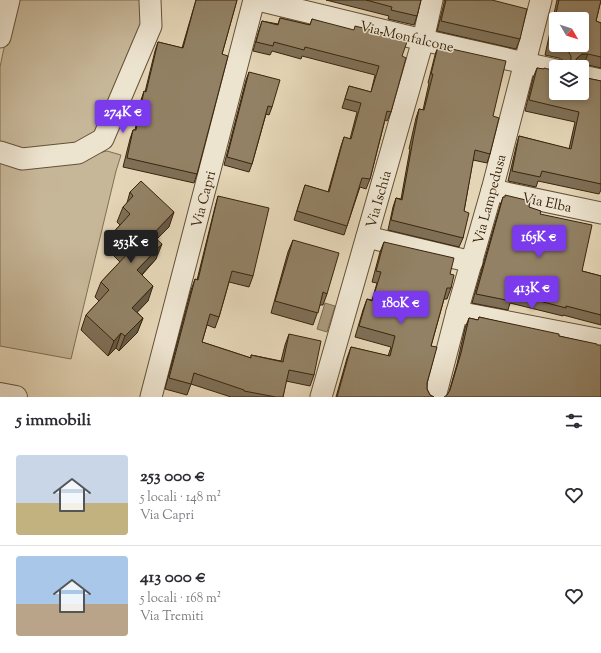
<!DOCTYPE html>
<html lang="it">
<head>
<meta charset="utf-8">
<style>
	body { margin:0; font-family:"Sorts Mill Goudy",serif; background:#f2f2f3; color:#2b2b33; height:100vh; display:flex; flex-direction:column; font-size:15px; white-space:nowrap }
	* { box-sizing:border-box; margin:0 }
	p { font-size:13px; color:#7c7c81 }
	.icon { flex:none; width:22px; height:22px; fill:none; stroke:currentColor; stroke-width:2; stroke-linecap:round; stroke-linejoin:round }
	.map { position:relative; height:397px; overflow:hidden }
	.side { display:flex; flex-direction:column; background:#fff; flex:1 }
	.side>* { flex:none }
	.needle { width:26px; rotate:129deg }
	.fabs { position:absolute; left:549px; top:12px; display:grid; gap:8px }
	.fabs a { display:grid; place-items:center; width:40px; height:40px; border-radius:4px; background:#fff; box-shadow:0 2px 6px #0003; font-size:20px }
	.price { position:absolute; translate:-50% -34px; padding:0 9px; border-radius:4px; background:#7c3aed; color:#fff; font-size:13px; line-height:26px; filter:drop-shadow(0 1px 2px #0008) }
	.price::after { content:''; position:absolute; left:50%; top:24px; width:12px; height:9px; margin-left:-6px; background:inherit; clip-path:polygon(0 0,100% 0,50% 100%) }
	.price.active { background:#222; color:#fff }
	ul { padding:0; list-style:none }
	li { display:flex; align-items:center; gap:12px; height:100px; padding:0 16px }
	li+li { border-top:1px solid #e1e1e2 }
	li span { display:grid; place-items:center; flex:none; width:112px; height:80px; border-radius:4px; color:#555 }
	li>.icon { margin-inline-start:auto }
	span .icon { width:48px; height:48px; fill:#fffc; stroke-width:1 }
	li b { font-size:17px }
	h2 { display:flex; justify-content:space-between; align-items:center; height:48px; padding:0 16px; font-size:17px }
	.map>svg:first-child { display:block }
	.green { fill:#c7b799; stroke:#806e52 }
	.water { fill:#aa997c; stroke:#7d6b4f }
	.lines { fill:none; stroke-linecap:round; stroke-linejoin:round }
	.minor-casing { stroke:#645136; stroke-width:23 }
	.tertiary-casing { stroke:#645136; stroke-width:24 }
	.minor { stroke:#ede4d0; stroke-width:21 }
	.tertiary { stroke:#ede4d0; stroke-width:22 }
	.wall { fill:#7e6f56; stroke:#3a250c }
	.shaded-wall { fill:#665a46; stroke:#3a250c }
	.building { fill:#928164; stroke:#3a250c; fill-rule:evenodd }
	.labels { text-anchor:middle; stroke-width:3; stroke-linejoin:round; paint-order:stroke }
	.street-label { font-size:14px; fill:#3a250c; stroke:#ede4d0 }
</style>
</head>
<body>
<div class="map">
<svg width="601" height="397" viewBox="0 0 601 397">
	<rect width="100%" height="100%" fill="#e4d5b6"/>
	<filter id="stains"><feTurbulence type="fractalNoise" baseFrequency=".005" numOctaves="4"/><feColorMatrix values="0 0 0 0 .2 0 0 0 0 .09 0 0 0 0 .02 0 0 0 .5 -.17"/></filter>
	<radialGradient id="worn" r=".72"><stop offset=".6" stop-color="#630" stop-opacity="0"/><stop offset="1" stop-color="#630" stop-opacity=".3"/></radialGradient>
	<!-- green -->
	<g class="green">
		<polygon points="14,0 143,0 146,19 100,136 42,152 0,147 0,67"/>
		<polygon points="107,151 121,155 116,171 71,359 0,346 0,159 33,168"/>
	</g>
	<!-- water -->
	<polygon class="water" points="325,303 335,306 327,332 317,329"/>
	<g class="lines">
		<defs>
			<g id="minor">
				<polyline points="258,0 423,40 556,70"/>
				<polyline points="0,37 9,0"/>
				<polyline points="582,76 601,80"/>
				<polyline points="0,152 22,159 78,153 103,139 151,26 150,0"/>
				<polyline points="492,190 601,213"/>
				<polyline points="367,237 472,262"/>
				<polyline points="457,312 601,340"/>
				<polyline points="151,397 254,0"/>
				<polyline points="321,397 423,40 432,0"/>
				<polyline points="435,397 457,312 492,190 541,0"/>
			</g>
			<polyline id="tertiary" points="0,394 16,397"/>
		</defs>
		<!-- minor casing -->
		<use href="#minor" class="minor-casing"/>
		<!-- tertiary casing -->
		<use href="#tertiary" class="tertiary-casing"/>
		<!-- minor -->
		<use href="#minor" class="minor"/>
		<!-- tertiary -->
		<use href="#tertiary" class="tertiary"/>
	</g>
	<!-- wall -->
	<g class="wall">
		<polygon points="196,0 237,0 222,54 197,174 194,183 123,167 130,139 133,130 135,130 141,100 144,91 145,92 155,51 158,42 182,48"/>
		<polygon points="326,0 421,0 417,16 414,25 388,19 389,16"/>
		<polygon points="444,0 492,0 520,39 516,49 437,31 444,3"/>
		<polygon points="557,0 601,0 596,21 601,23 601,68 584,64 579,65 575,67 567,67 564,61 559,58 545,55"/>
		<polygon points="280,18 310,25 312,19 402,56 391,112 387,121 385,120 370,179 366,189 360,187 344,235 294,220 305,185 328,192 341,146 344,137 350,139 357,112 342,108 349,86 371,92 375,75 302,56 301,59 272,51 270,55 253,51 259,30 262,21 278,24"/>
		<polygon points="438,46 493,116 490,154 487,163 473,160 464,211 463,238 459,247 388,230 393,207 396,198 401,199 410,149 409,149 416,118 419,109 423,110 429,83 428,83 435,55"/>
		<polygon points="537,68 601,81 601,190 599,194 538,181 536,187 508,181 516,147 519,136 569,149 575,122 525,111 533,78"/>
		<polygon points="249,72 272,107 269,115 266,114 252,164 249,172 224,165 246,80"/>
		<polygon points="130,192 169,227 156,239 156,259 142,275 148,301 137,312 143,318 137,333 119,351 116,348 108,356 81,330 86,315 99,301 95,297 101,282 120,262 107,249 112,234 120,225 117,222 123,207 127,203"/>
		<polygon points="218,196 253,276 249,287 229,282 219,317 215,328 207,325 202,342 251,358 251,355 281,361 285,345 289,334 314,375 310,386 286,381 283,397 231,397 191,384 187,395 165,389 191,290 195,279 197,280 215,207"/>
		<polygon points="503,197 529,207 540,214 582,271 601,276 601,325 563,315 563,316 510,303 508,310 472,303 500,206"/>
		<polygon points="293,240 327,294 323,305 320,305 313,325 271,313 288,252"/>
		<polygon points="384,242 450,274 451,288 447,299 444,299 431,346 427,383 427,389 430,395 434,397 336,397 347,358 351,347 388,356 391,347 355,337 363,310 367,299 372,300 377,283 372,282 380,252"/>
		<polygon points="479,317 559,336 597,345 447,395 449,392 457,364 465,328 469,318 478,320"/>
	</g>
	<!-- shaded-wall -->
	<g class="shaded-wall">
		<polygon points="582,54 588,54 584,64 579,65 575,67 573,67 577,58"/>
		<polygon points="174,212 169,227 146,250 152,235"/>
		<polygon points="162,244 156,259 132,285 137,270"/>
		<polygon points="153,286 148,301 127,323 132,308"/>
		<polygon points="143,318 137,333 119,351 125,336"/>
		<polygon points="121,333 116,348 108,356 114,341"/>
	</g>
	<!-- building -->
	<g class="building">
		<polygon points="196,0 237,0 222,54 228,56 197,174 127,158 133,130 136,130 144,91 146,92 158,42 183,48"/>
		<polygon points="366,0 421,0 417,16 391,10 392,7"/>
		<polygon points="446,0 492,0 527,9 520,39 441,21"/>
		<path d="M559 0H601L596 21 601 23V57L588 54H582L577 58 574 63V67H569L571 63V56L568 51 562 48 549 45ZM556 19H582V45H556Z"/>
		<polygon points="280,18 310,25 312,19 354,30 355,26 408,39 402,56 406,58 391,112 387,111 370,179 362,178 347,226 297,211 305,185 329,192 344,137 351,139 361,103 345,99 349,86 371,92 379,66 305,47 304,50 274,42 273,46 256,42 262,21 278,25"/>
		<polygon points="438,46 506,61 493,116 499,118 490,154 475,150 464,211 469,213 463,238 391,220 396,198 402,200 413,140 419,109 424,110 433,74 431,74"/>
		<polygon points="537,68 544,69 544,68 556,71 556,93 582,93 582,77 601,81 601,184 542,171 540,177 512,171 519,136 571,149 579,112 529,100"/>
		<polygon points="249,72 280,80 272,107 268,106 252,164 227,157"/>
		<polygon points="141,181 174,212 152,235 162,244 137,270 153,286 132,308 143,318 125,336 121,333 114,341 86,315 109,290 101,282 130,251 112,234 130,214 123,207 133,196 130,192"/>
		<polygon points="505,195 530,201 529,207 541,211 540,214 592,225 582,271 601,276 601,315 566,306 566,308 513,294 511,301 476,294 503,197 505,197"/>
		<polygon points="218,196 269,208 253,276 232,271 219,317 210,314 202,342 251,358 251,355 283,362 289,334 321,341 314,375 289,370 283,397 276,397 244,391 244,390 194,373 191,384 169,378 195,279 198,280"/>
		<polygon points="293,240 339,253 327,294 323,292 318,313 275,301"/>
		<polygon points="384,242 454,258 450,274 454,275 451,288 447,288 431,346 437,347 427,383 427,389 430,395 434,397 337,397 351,347 390,356 395,336 359,326 367,299 372,301 381,272 376,271"/>
		<polygon points="479,317 559,334 559,336 597,344 597,345 601,345 601,397 444,397 447,395 450,390 461,353 469,318 478,320"/>
	</g>
	<g class="labels">
		<!-- street labels -->
		<g class="street-label">
			<text transform="translate(407 36) rotate(13)" y="5">Via Monfalcone</text>
			<text transform="translate(203 199) rotate(-75)" y="5">Via Capri</text>
			<text transform="translate(378 199) rotate(-74)" y="5">Via Ischia</text>
			<text transform="translate(489 199) rotate(-75)" y="5">Via Lampedusa</text>
			<text transform="translate(547 202) rotate(12)" y="5">Via Elba</text>
		</g>
	</g>
	<rect width="100%" height="100%" filter="url(#stains)"/>
	<rect width="100%" height="100%" fill="url(#worn)"/>
</svg>
<div class="fabs">
<a><svg class="needle" viewBox="-14 -14 28 28"><path d="M0-13l5 13h-10z" fill="#e53935"/><path d="M0 13l5-13h-10z" fill="#7c7c81"/></svg></a>
<a><svg class="icon" aria-label="layers" viewBox="0 0 24 24"><path d="M12 4l9 5-9 5-9-5zM3 14l9 5 9-5"/></svg></a>
</div>
<b class="price" style="left:123px;top:134px">274K €</b>
<b class="price" style="left:539px;top:259px">165K €</b>
<b class="price active" style="left:131px;top:264px">253K €</b>
<b class="price" style="left:532px;top:310px">413K €</b>
<b class="price" style="left:401px;top:325px">180K €</b>
</div>
<section class="side">
<h2>5 immobili<svg class="icon" aria-label="filters" viewBox="0 0 24 24"><path d="M4 7h16M4 17h16"/><circle cx="9" cy="7" r="2"/><circle cx="15" cy="17" r="2"/></svg></h2>
<ul>
<li><span style="background:linear-gradient(#c9d6e8 60%,#c2b280 0)"><svg class="icon" aria-label="home" viewBox="0 0 24 24"><path d="M3 11l9-7 9 7M6 9v11h12V9"/></svg></span><div><b>253 000 €</b><p>5 locali · 148 m²</p><p>Via Capri</p></div><svg class="icon" aria-label="heart" viewBox="0 0 24 24"><path d="M12 20l-8-8c-3-5 5-10 8-4 3-6 11-1 8 4z"/></svg></li>
<li><span style="background:linear-gradient(#a9c7e8 60%,#b9a48a 0)"><svg class="icon" aria-label="home" viewBox="0 0 24 24"><path d="M3 11l9-7 9 7M6 9v11h12V9"/></svg></span><div><b>413 000 €</b><p>5 locali · 168 m²</p><p>Via Tremiti</p></div><svg class="icon" aria-label="heart" viewBox="0 0 24 24"><path d="M12 20l-8-8c-3-5 5-10 8-4 3-6 11-1 8 4z"/></svg></li>
</ul>
</section>
</body>
</html>
